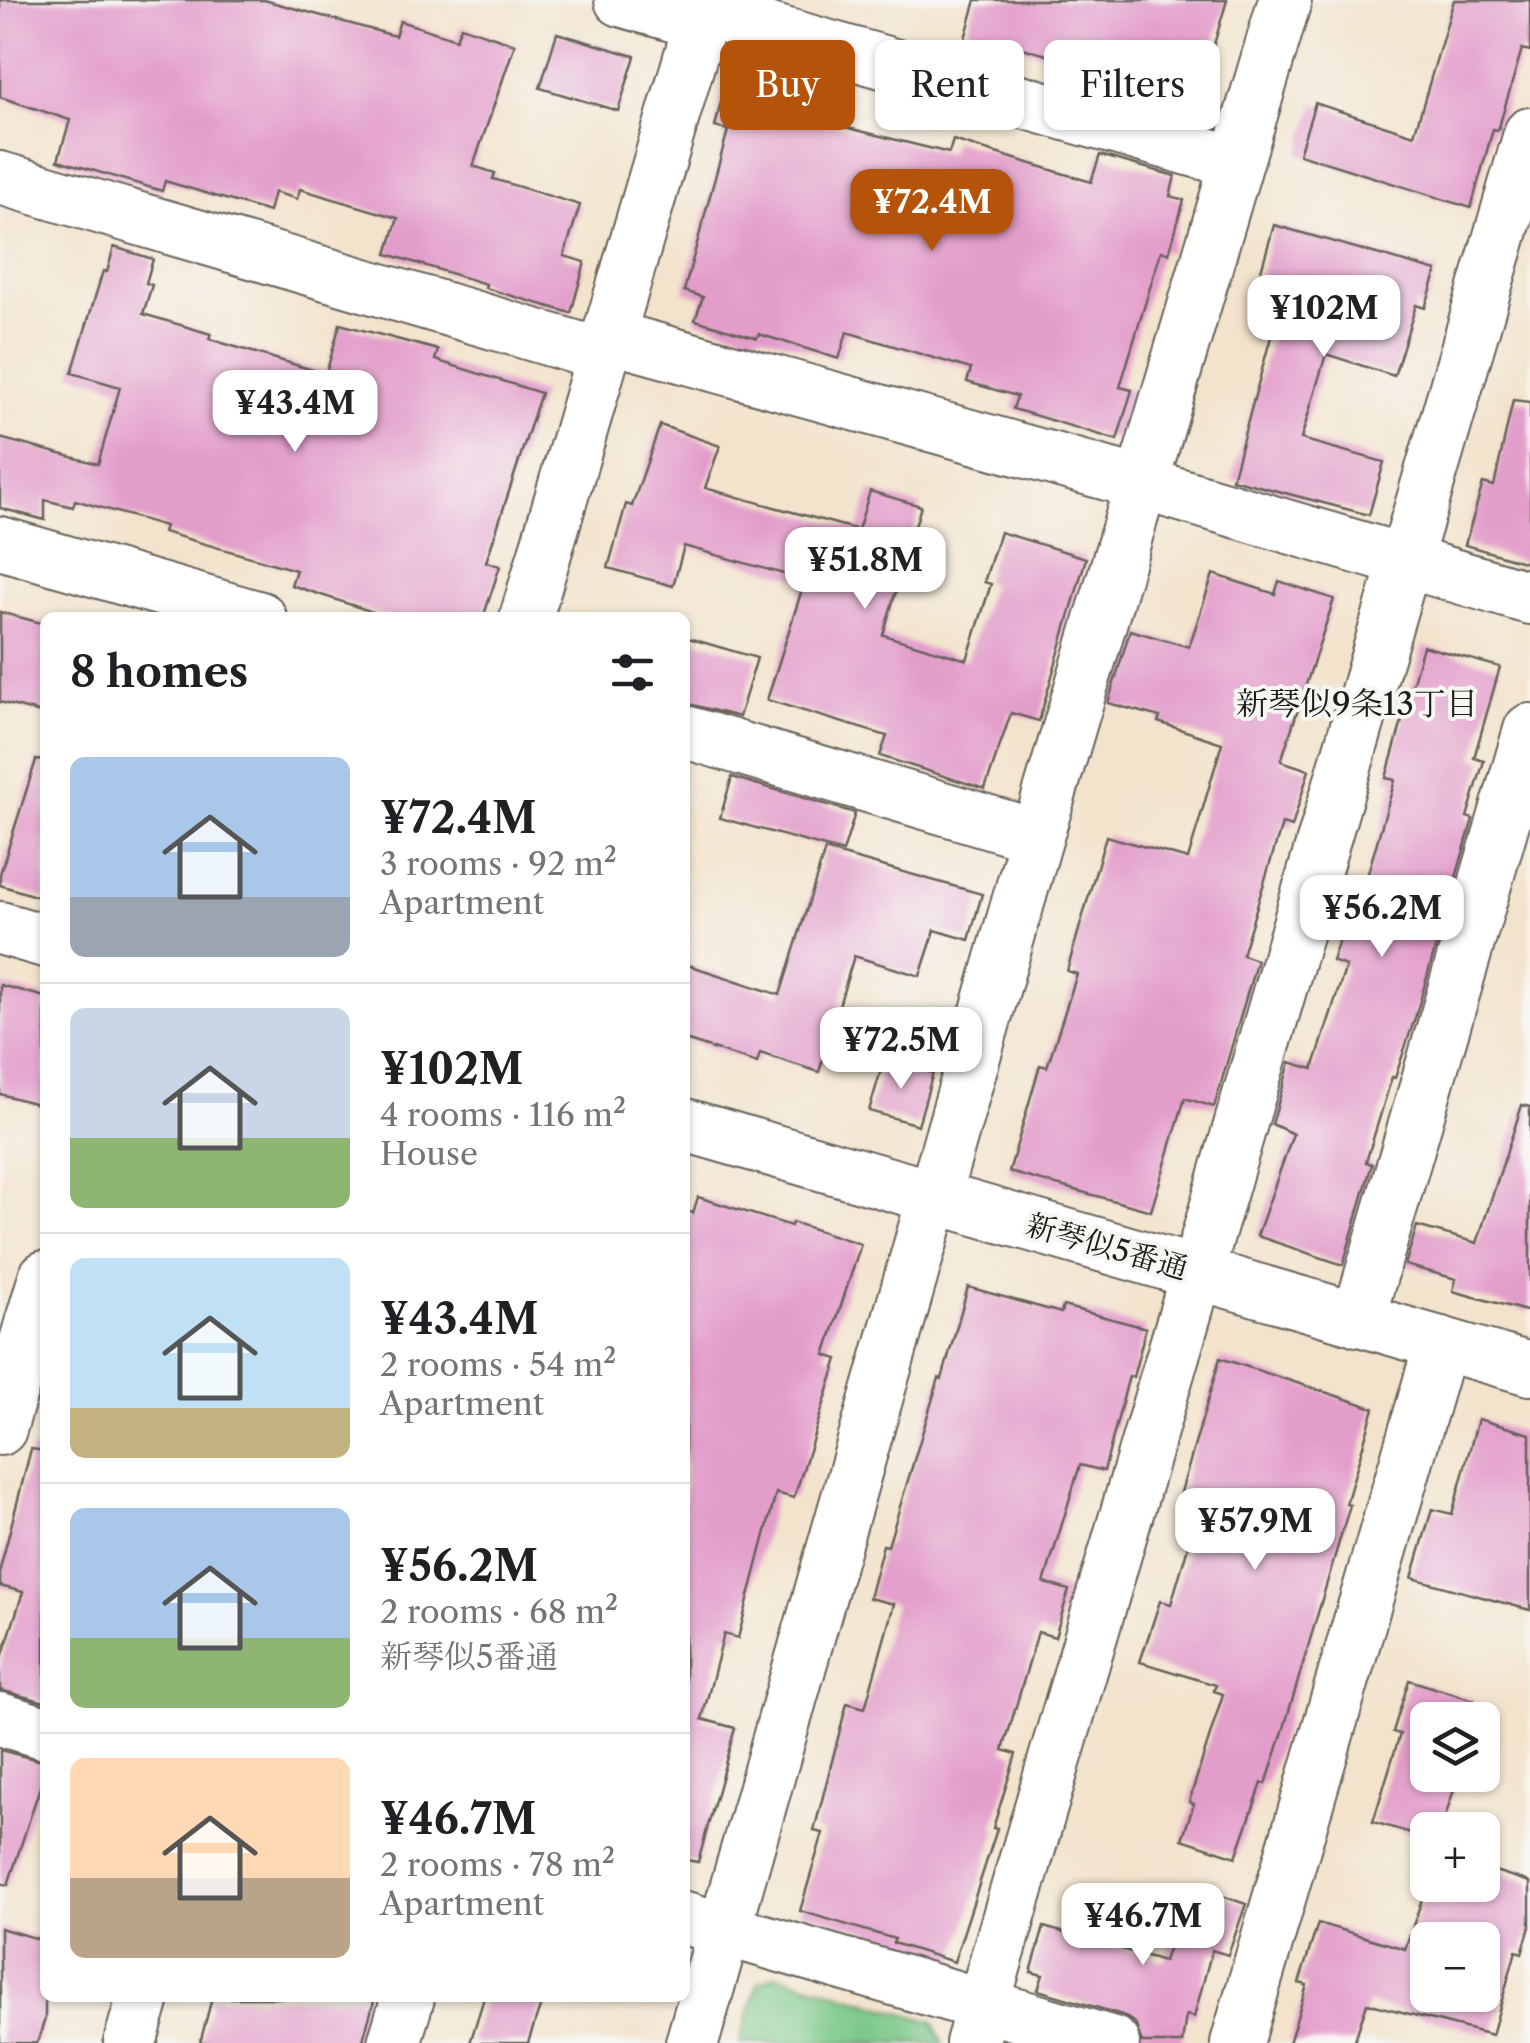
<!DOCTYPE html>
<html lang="en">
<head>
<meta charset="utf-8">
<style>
	body { margin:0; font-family:"Libre Caslon Text","Noto Serif JP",serif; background:#f6f6f6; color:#202124; height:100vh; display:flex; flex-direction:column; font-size:38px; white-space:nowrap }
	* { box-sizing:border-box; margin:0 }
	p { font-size:32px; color:#757577 }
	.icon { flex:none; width:55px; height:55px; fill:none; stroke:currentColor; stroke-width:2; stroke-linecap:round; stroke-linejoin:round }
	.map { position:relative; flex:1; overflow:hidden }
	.sheet { position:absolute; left:40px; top:612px; width:650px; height:1390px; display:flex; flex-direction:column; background:#fff; border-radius:15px; box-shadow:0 2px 8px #0004 }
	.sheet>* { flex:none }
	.top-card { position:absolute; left:720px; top:40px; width:660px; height:90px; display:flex; gap:20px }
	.buttons { position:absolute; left:1410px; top:1702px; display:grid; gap:20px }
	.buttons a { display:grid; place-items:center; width:90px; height:90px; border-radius:15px; background:#fff; box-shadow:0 2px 8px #0004; font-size:50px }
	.price { position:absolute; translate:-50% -85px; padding:0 22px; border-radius:20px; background:#fff; color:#222; font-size:32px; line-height:65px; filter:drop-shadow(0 2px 5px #0008) }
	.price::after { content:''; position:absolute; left:50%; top:60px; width:30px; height:22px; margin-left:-15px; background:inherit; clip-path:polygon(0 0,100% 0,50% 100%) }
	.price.selected { background:#b45309; color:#fff }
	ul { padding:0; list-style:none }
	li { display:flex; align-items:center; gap:30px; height:250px; padding:0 30px }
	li+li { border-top:2px solid #e0e0e0 }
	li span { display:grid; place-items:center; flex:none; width:280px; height:200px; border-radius:15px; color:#555 }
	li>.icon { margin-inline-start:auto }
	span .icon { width:120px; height:120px; fill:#fffc; stroke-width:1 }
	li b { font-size:42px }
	h2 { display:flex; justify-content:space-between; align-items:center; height:120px; padding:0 30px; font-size:42px }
	.tag { padding:0 35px; border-radius:15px; background:#fff; box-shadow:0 2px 8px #0004; font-size:35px; line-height:90px }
	.tag.selected { background:#b45309; color:#fff }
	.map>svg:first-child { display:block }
	.green { fill:#79c786; stroke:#4a7251; stroke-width:2.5 }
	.building { fill:#e39dcb; fill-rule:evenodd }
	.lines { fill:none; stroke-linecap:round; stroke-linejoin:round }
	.minor-casing { stroke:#67625a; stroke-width:56 }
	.minor { stroke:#fff; stroke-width:52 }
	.labels { text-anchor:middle; stroke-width:8; stroke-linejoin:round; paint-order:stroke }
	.street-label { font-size:30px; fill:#1c1c1c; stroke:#f6f6f2 }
	.neighbourhood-label { font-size:32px; fill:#1c1c1c; stroke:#f6f6f2 }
</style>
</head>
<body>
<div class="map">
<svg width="1530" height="2043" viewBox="0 0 1530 2043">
	<rect width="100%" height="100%" fill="#f6f6f2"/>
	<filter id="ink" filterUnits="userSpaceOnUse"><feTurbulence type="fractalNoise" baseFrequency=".01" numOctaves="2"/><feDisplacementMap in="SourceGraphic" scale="20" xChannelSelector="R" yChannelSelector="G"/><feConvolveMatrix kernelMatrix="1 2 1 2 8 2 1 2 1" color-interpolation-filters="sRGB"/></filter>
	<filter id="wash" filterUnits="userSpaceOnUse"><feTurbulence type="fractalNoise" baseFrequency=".0048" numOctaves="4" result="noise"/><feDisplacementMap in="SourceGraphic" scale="40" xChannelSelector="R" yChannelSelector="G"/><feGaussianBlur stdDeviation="2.25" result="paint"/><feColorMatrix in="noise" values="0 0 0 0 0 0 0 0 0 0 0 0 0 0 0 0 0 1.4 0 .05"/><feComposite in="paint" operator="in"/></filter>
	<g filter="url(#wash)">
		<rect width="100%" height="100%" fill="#f3e3cc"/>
		<!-- green -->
		<polygon class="green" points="777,1975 933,2022 943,2043 740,2043 758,1983"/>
		<g id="blocks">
			<!-- building -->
			<g class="building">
				<polygon points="0,0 264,0 395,36 400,21 456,39 461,26 515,44 473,166 495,173 493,179 580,205 564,256 585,262 571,313 485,288 486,284 387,254 398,218 300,189 297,199 274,192 269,212 165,181 162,191 58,160 70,120 0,97"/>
				<polygon points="976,0 1227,0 1192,119 1118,98 1123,77 1019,47 1016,57 964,42"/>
				<polygon points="1454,0 1530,0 1530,51 1522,49 1498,130 1493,129 1471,208 1299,154 1315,103 1414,135"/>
				<polygon points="557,33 635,56 618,111 540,88"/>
				<polygon points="728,72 802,89 796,115 949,153 953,140 1091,182 1100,155 1175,176 1170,196 1184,200 1169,253 1161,251 1120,387 1132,390 1117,440 1013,409 1017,396 967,382 971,369 847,332 839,359 759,334 757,338 695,320 703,297 684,291 728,130 715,127"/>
				<polygon points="1274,225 1437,271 1425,308 1416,305 1394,376 1326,354 1301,439 1384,462 1369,515 1232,479 1283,293 1257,285"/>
				<polygon points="114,247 153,259 146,283 152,285 143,314 211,334 209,339 326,374 340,324 438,350 435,360 541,393 486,562 500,566 483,618 391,618 291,585 296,570 163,532 165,526 75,500 73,507 45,500 45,520 0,508 0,438 98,464 120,387 72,373 103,271 107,272"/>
				<polygon points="1513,400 1530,402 1530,564 1465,545 1483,483 1494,486"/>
				<polygon points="660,425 720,446 705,488 858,530 870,491 921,506 883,635 967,660 991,584 984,582 1000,532 1086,558 1039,721 1011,713 985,789 880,756 887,736 767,700 805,580 684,546 673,586 608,568 626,504 632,506"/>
				<polygon points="1213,574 1275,594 1279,581 1334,599 1281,761 1309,770 1292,827 1282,824 1242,955 1257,960 1214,1107 1185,1098 1151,1211 1009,1172 1040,1065 1047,1067 1077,974 1067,971 1106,836 1188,859 1222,743 1158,722 1160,717 1108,703 1130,630 1189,647"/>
				<polygon points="0,612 45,624 45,714 0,702"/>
				<polygon points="685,637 757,658 739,717 685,703"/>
				<polygon points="1423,646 1500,667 1474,758 1484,761 1467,817 1473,819 1415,1018 1395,1078 1392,1077 1366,1162 1372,1164 1343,1265 1257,1236 1293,1134 1272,1124 1290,1062 1313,1069 1346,966 1332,961 1346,918 1354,921 1395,780 1386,778"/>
				<polygon points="36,760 45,761 45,899 0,885 0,874"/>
				<polygon points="732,777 855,813 843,852 720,818"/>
				<polygon points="825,850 982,894 969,940 935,930 920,976 854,956 819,1072 760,1053 757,1063 685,1040 685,964 780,995"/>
				<polygon points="0,985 45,997 45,1106 0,1094"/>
				<polygon points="884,1060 933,1073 918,1125 869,1111"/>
				<polygon points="1522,1105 1530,1107 1530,1312 1453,1291 1456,1279 1405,1265 1417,1226 1477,1243"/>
				<polygon points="698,1197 791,1226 792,1222 861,1244 825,1355 838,1359 794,1498 776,1493 738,1638 724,1634 702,1719 735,1728 698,1862 685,1860 685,1210 693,1213"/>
				<polygon points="968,1287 1061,1313 1063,1306 1146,1328 1133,1377 1129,1376 1104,1471 1080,1465 1044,1583 1069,1590 1055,1637 1038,1632 1003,1750 1016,1754 993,1828 997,1829 954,1962 893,1943 895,1939 800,1911 823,1833 814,1831 847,1703 865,1708 894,1604 869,1598 883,1545 888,1546 939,1378 942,1379"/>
				<polygon points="1220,1358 1374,1408 1346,1504 1350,1505 1281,1738 1266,1784 1262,1783 1236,1857 1182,1839 1194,1804 1189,1802 1223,1694 1214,1691 1216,1685 1140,1662 1160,1601 1171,1604 1200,1506 1179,1499"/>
				<polygon points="1478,1419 1530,1434 1530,1610 1412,1578 1432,1509 1452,1514"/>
				<polygon points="31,1449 45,1451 45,1702 0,1690 0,1664 23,1592 0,1586 0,1569"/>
				<polygon points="1409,1680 1474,1700 1468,1720 1428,1720 1428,1775 1451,1775 1451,1778 1457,1780 1441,1830 1428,1830 1428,1838 1373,1822 1400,1734 1393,1732"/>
				<polygon points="0,1750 45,1762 45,1772 8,1885 0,1883"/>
				<path d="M1482 1867 1530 1882V1927L1522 1953 1516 1951 1492 2035 1367 2003 1354 2043H1289L1307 1985 1299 1983 1318 1923 1405 1949 1428 1882V1885H1482ZM1428 1940H1482V1995H1428Z"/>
				<polygon points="1190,1885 1246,1904 1228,1955 1212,1950 1194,2017 1186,2015 1182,2043 1142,2043 1135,2023 1122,2015 1038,1990 1043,1975 1031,1972 1044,1927 1164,1961"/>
				<polygon points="0,1928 45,1941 45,2019 37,2043 0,2043"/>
				<polygon points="212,1998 375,1998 362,2043 200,2043"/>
				<polygon points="484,1998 543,1998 528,2043 470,2043"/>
			</g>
		</g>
	</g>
	<g filter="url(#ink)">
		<use href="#blocks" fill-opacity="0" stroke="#67625a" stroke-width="2.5"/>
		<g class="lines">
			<defs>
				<g id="minor">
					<polyline points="621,0 700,23"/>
					<polyline points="703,11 1235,162"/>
					<polyline points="0,178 602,355"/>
					<polyline points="608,336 1140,483 1530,598"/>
					<polyline points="0,543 260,618"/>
					<polyline points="526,618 707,0"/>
					<polyline points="685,732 1037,836"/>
					<polyline points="0,928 45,941"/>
					<polyline points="685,1125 1530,1369"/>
					<polyline points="1358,1320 1530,730"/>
					<polyline points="0,1429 45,1277"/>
					<polyline points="0,1719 45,1733"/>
					<polyline points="685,1918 1113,2043"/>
					<polyline points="130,2043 143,1998"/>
					<polyline points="394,2043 408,1998"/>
					<polyline points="692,2043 1037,836 1285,0"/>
					<polyline points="972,2043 1530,134"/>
					<polyline points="1237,2043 1441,1343"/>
				</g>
			</defs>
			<!-- minor casing -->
			<use href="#minor" class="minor-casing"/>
			<!-- minor -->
			<use href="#minor" class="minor"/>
		</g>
	</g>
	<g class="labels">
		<!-- street labels -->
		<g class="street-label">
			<text transform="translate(1107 1247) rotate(16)" y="10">新琴似5番通</text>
		</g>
		<!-- neighbourhood labels -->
		<g class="neighbourhood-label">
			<text x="1357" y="715">新琴似9条13丁目</text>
		</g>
	</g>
</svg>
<div class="buttons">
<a><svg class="icon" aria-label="layers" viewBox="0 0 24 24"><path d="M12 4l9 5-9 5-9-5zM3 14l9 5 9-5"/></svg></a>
<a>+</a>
<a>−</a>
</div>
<b class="price selected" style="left:932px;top:254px">¥72.4M</b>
<b class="price" style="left:1324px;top:360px">¥102M</b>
<b class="price" style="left:295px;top:455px">¥43.4M</b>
<b class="price" style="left:865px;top:612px">¥51.8M</b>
<b class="price" style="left:1382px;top:960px">¥56.2M</b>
<b class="price" style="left:901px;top:1092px">¥72.5M</b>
<b class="price" style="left:1255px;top:1573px">¥57.9M</b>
<b class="price" style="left:1143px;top:1968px">¥46.7M</b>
<div class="top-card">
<a class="tag selected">Buy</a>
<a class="tag">Rent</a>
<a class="tag">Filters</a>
</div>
<section class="sheet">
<h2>8 homes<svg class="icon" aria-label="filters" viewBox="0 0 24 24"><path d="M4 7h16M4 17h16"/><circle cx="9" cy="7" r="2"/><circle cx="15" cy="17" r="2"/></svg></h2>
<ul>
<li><span style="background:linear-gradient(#a9c7e8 70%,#9aa5b1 0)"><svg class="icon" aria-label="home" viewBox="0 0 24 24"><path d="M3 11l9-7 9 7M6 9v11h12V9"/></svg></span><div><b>¥72.4M</b><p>3 rooms · 92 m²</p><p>Apartment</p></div></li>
<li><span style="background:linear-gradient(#c9d6e8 65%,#8fb573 0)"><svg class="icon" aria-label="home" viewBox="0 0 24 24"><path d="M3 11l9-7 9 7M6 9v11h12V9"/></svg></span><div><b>¥102M</b><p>4 rooms · 116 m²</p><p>House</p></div></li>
<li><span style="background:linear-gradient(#bfe0f5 75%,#c2b280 0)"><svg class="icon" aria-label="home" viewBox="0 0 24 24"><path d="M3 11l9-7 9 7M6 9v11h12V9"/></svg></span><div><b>¥43.4M</b><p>2 rooms · 54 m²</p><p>Apartment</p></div></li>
<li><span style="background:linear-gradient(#a9c7e8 65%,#8fb573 0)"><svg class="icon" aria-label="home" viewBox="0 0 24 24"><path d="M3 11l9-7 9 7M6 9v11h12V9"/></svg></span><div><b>¥56.2M</b><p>2 rooms · 68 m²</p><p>新琴似5番通</p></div></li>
<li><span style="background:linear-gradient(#ffd9b3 60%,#b9a48a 0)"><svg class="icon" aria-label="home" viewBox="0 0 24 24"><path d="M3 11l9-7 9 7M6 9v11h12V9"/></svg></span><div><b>¥46.7M</b><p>2 rooms · 78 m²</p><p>Apartment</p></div></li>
</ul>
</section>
</div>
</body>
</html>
